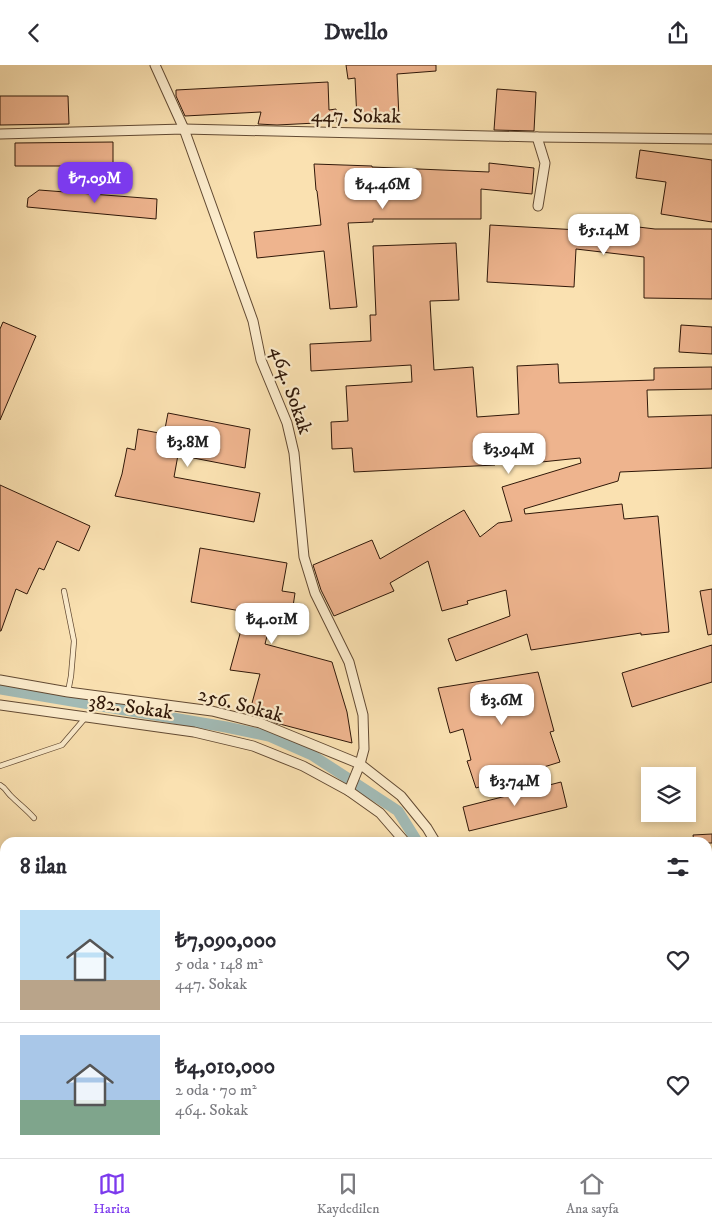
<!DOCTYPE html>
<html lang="tr">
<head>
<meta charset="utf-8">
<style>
	body { margin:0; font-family:"IM FELL DW Pica",serif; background:#f7f7f7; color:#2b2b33; height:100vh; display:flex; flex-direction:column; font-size:19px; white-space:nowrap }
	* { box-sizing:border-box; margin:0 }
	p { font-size:16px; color:#7c7c81 }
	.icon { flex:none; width:28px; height:28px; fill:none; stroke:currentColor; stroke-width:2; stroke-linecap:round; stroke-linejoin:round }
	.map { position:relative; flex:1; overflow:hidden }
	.details { position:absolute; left:0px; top:772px; width:712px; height:321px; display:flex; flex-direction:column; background:#fff; border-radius:15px 15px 0 0; box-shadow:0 2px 8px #0003 }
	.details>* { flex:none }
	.controls { position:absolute; left:641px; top:702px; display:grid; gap:10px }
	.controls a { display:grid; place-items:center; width:55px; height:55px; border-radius:0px; background:#fff; box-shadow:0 2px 8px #0003; font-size:25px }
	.price { position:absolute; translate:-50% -42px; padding:0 11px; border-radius:10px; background:#fff; color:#222; font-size:16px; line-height:32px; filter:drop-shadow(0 1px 2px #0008) }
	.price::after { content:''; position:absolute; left:50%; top:30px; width:15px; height:11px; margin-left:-8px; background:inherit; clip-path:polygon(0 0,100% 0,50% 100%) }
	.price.selected { background:#7c3aed; color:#fff }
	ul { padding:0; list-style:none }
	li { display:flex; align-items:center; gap:15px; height:125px; padding:0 20px }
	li+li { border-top:1px solid #e1e1e2 }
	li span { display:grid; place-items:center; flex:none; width:140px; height:100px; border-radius:0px; color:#555 }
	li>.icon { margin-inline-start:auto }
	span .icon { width:60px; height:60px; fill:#fffc; stroke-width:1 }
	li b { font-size:21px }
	h2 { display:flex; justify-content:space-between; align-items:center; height:60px; padding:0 20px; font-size:21px }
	header { display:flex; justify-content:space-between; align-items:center; height:65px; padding:0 20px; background:#fff; font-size:22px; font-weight:700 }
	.dock { display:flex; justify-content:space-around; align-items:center; height:70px; border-top:1px solid #e1e1e2; background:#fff; font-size:14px; color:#7c7c81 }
	.dock a { display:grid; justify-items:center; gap:2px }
	.dock .selected { color:#7c3aed }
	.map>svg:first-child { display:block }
	.green { fill:#bac38e; stroke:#756e4c }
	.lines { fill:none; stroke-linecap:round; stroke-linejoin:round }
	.canal { stroke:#a2bbb6; stroke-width:11 }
	.building { fill:#eeb48e; stroke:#301809 }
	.lane-casing { stroke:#624a33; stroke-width:6 }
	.street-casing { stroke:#624a33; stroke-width:11 }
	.lane { stroke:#fceccc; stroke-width:4.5 }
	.street { stroke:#fceccc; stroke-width:9 }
	.labels { text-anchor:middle; stroke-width:4.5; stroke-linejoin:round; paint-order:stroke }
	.street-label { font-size:20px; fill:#301809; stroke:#fceccc }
</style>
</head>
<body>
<header><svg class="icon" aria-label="back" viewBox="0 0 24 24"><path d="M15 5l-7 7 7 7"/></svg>Dwello<svg class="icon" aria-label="share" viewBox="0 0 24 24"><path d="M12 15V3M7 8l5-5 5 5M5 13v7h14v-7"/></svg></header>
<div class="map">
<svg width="712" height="1093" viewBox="0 0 712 1093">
	<rect width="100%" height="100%" fill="#fae1b1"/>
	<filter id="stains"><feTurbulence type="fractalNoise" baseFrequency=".004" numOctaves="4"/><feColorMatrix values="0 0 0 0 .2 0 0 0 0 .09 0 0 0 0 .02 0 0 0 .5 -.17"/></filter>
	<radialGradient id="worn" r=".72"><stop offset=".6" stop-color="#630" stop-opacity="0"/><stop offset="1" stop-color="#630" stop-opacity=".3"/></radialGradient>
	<!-- green -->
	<g class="green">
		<polygon points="0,885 5,891 5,1001 0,1010"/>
		<polygon points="0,1070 3,1072 5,1071 5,1089 72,1089 70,1093 0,1093"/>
	</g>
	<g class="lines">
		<!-- canal -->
		<g class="canal">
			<polyline points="0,624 226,662 269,671 312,690 398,746 418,778"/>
			<polyline points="708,1055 712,1057"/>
		</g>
	</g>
	<!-- building -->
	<g class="building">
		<polygon points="346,0 436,0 436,6 397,9 399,53 357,55 355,13 348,14"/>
		<polygon points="328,17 329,45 336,44 336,57 277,60 258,59 261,47 185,51 176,31 176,25"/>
		<polygon points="497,24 536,27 534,66 494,65"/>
		<polygon points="0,31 68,31 69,59 0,60"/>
		<polygon points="113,77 113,101 15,101 15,78"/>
		<polygon points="640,85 712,95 712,157 661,149 666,117 636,113"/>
		<polygon points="489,98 534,103 532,129 481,124 481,154 373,154 373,157 348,158 357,242 330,244 324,186 257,193 254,167 321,160 317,126 316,125 314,99 372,101 372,102 489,107"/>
		<polygon points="39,125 157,134 156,154 27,142 28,133"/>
		<polygon points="580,155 655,164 712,164 712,234 644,233 644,192 576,184 574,222 487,217 490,160 579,165"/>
		<polygon points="456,178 459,235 430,236 434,305 473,302 477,352 519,349 517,301 558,299 559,318 654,315 654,303 712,302 712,324 647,325 648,352 712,350 712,403 620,407 618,416 524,444 525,449 622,439 624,454 658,451 669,567 641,570 641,568 531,585 527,569 456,596 448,574 510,551 506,525 467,536 468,539 442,546 428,496 390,518 394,526 334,551 321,525 313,500 372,475 380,494 464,445 480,472 498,458 512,456 502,422 581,398 580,393 522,399 520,377 494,378 495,400 354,407 352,383 332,384 331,357 348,356 346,321 412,317 411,300 311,306 310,279 371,276 370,250 376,250 373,181"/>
		<polygon points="3,257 36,271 0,355 0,264"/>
		<polygon points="681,260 712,262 712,289 679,287"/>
		<polygon points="168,348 250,364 245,403 178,390 174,412 260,428 254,457 115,431 122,409 127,383 135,385 138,364 164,369"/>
		<polygon points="0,420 90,461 79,486 57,476 44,505 39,503 27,529 16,524 1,566 0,566"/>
		<polygon points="200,483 287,498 282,526 295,528 291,555 272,552 265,579 332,597 347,647 352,678 276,658 262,652 249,649 260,609 230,605 246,547 191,537"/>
		<polygon points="712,524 712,569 708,570 700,526"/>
		<polygon points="712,580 712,617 632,642 622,608"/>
		<polygon points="538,607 554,666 550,667 560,697 476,723 467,696 471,695 463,664 450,668 438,623"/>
		<polygon points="561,717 567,742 469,766 463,742"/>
		<polygon points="712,769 712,778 694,778 693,770"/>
	</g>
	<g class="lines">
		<defs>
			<g id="lane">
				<polyline points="64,526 74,576 71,611 68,627"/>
				<polyline points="0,701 62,680 86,652"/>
				<path d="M0 720C6 723 7 728 12 732 19 739 27 745 34 753"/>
				<polyline points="404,1089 413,1093"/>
				<polyline points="197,1093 198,1089"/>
			</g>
			<g id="street">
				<polyline points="155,0 184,64 253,256 261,295 287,358 294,388 304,492 315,528 349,597 363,650 364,684 360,699 349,726"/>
				<polyline points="0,69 184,64 537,72 712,74"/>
				<polyline points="537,72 545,98 538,141"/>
				<polyline points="0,615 68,627 212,646 260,658 360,699 401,731 427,763 436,778"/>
				<polyline points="0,640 194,667 253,681 303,701 349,726 380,748 406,778"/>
				<polyline points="708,1042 712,1043"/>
				<polyline points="708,1065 712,1066"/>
				<polyline points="447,1093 448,1089"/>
			</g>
		</defs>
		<!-- lane casing -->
		<use href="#lane" class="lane-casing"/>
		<!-- street casing -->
		<use href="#street" class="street-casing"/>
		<!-- lane -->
		<use href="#lane" class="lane"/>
		<!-- street -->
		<use href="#street" class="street"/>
	</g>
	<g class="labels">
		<!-- street labels -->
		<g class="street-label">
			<text transform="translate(356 50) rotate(1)" y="7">447. Sokak</text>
			<text transform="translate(292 325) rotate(71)" y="7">464. Sokak</text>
			<text transform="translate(241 639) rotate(15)" y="7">256. Sokak</text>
			<text transform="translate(131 641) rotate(8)" y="7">382. Sokak</text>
		</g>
	</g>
	<rect width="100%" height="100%" filter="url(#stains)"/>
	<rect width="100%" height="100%" fill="url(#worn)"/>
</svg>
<div class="controls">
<a><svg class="icon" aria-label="layers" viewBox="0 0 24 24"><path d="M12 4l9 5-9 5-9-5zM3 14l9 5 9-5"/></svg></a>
</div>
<b class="price selected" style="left:95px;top:139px">₺7.09M</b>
<b class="price" style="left:383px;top:145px">₺4.46M</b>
<b class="price" style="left:604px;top:191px">₺5.14M</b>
<b class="price" style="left:188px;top:403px">₺3.8M</b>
<b class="price" style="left:509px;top:410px">₺3.94M</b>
<b class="price" style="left:272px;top:580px">₺4.01M</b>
<b class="price" style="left:502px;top:661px">₺3.6M</b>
<b class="price" style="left:515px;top:742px">₺3.74M</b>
<section class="details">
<h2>8 ilan<svg class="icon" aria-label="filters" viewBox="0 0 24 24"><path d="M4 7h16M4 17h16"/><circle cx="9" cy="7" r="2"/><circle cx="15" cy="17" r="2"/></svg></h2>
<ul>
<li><span style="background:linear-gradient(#bfe0f5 70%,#b9a48a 0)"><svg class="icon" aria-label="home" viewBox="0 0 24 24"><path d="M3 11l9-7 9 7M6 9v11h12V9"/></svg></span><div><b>₺7,090,000</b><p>5 oda · 148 m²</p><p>447. Sokak</p></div><svg class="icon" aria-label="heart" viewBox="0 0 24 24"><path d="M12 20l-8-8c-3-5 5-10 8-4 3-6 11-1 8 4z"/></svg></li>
<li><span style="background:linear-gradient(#a9c7e8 65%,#7fa58c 0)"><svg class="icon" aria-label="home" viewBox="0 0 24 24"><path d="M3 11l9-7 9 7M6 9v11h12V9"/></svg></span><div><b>₺4,010,000</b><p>2 oda · 70 m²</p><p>464. Sokak</p></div><svg class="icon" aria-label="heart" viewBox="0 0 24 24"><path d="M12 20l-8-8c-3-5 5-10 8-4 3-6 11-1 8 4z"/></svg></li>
</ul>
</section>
</div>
<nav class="dock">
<a class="selected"><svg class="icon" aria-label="map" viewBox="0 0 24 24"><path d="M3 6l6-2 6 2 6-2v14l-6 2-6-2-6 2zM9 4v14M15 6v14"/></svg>Harita</a>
<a><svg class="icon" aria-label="saved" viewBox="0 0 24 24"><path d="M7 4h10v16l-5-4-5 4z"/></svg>Kaydedilen</a>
<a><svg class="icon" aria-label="home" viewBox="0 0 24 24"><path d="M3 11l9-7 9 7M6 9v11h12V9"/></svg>Ana sayfa</a>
</nav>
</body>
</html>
